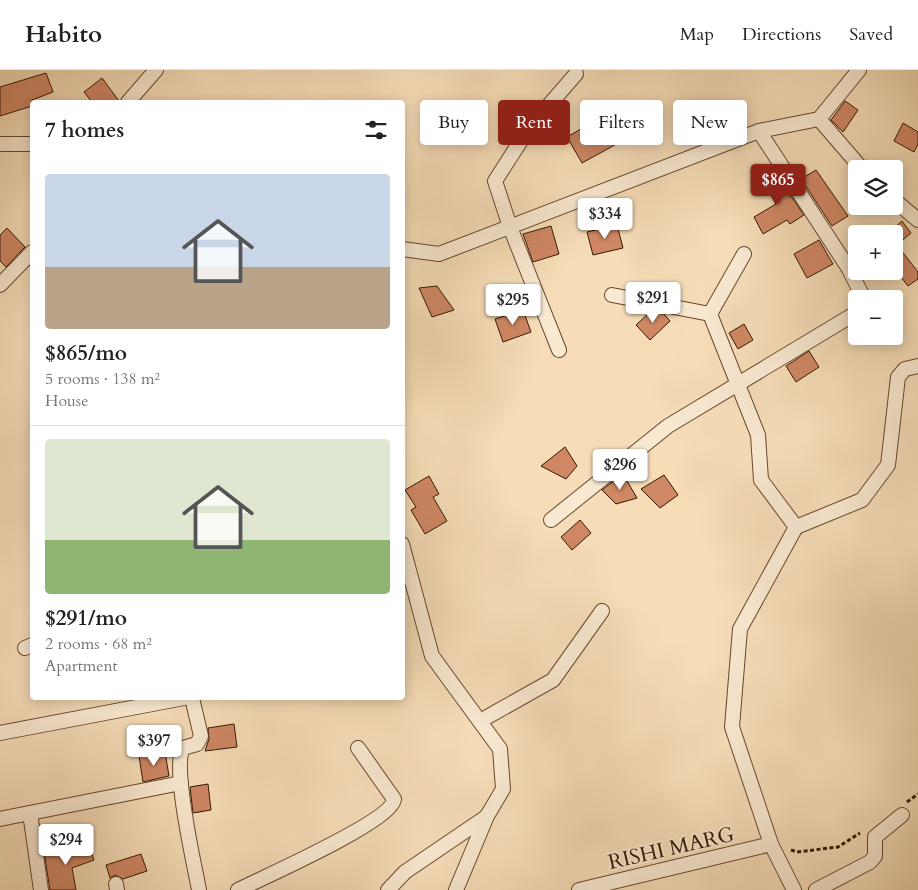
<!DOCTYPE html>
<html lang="en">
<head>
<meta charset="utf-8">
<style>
	body { margin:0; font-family:Cardo,serif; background:#f6f6f6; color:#222; height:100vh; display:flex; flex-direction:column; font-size:19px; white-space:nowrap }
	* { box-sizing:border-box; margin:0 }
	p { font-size:16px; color:#767676 }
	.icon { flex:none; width:28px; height:28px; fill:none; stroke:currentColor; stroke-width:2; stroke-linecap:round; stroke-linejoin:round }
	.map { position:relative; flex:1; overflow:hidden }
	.drawer { position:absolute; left:30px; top:30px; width:375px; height:600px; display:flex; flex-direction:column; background:#fff; border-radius:5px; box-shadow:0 2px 12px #0003 }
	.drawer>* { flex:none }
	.banner { position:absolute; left:420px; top:30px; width:422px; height:45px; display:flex; gap:10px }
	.fabs { position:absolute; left:848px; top:90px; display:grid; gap:10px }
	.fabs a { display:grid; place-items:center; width:55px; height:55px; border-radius:5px; background:#fff; box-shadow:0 2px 12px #0003; font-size:25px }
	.price { position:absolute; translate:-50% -42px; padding:0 11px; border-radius:5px; background:#fff; color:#222; font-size:16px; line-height:32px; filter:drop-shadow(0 1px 2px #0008) }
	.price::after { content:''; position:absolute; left:50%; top:30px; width:15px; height:11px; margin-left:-8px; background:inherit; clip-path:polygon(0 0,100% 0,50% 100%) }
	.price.active { background:#8f2418; color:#fff }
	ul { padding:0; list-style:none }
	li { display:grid; align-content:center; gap:10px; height:265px; padding:0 15px }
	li+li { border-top:1px solid #e0e0e0 }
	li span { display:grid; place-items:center; height:155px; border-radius:5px; color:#555 }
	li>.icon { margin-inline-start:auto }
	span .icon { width:90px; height:90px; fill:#fffc; stroke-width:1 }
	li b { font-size:21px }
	h2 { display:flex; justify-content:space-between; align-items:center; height:60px; padding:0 15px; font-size:21px }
	.tag { padding:0 18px; border-radius:5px; background:#fff; box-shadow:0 2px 12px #0003; font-size:18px; line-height:45px }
	.tag.active { background:#8f2418; color:#fff }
	header { display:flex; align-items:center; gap:30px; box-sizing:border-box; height:70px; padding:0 25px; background:#fff; border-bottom:1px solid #e0e0e0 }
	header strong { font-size:24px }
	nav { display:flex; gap:28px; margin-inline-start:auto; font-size:18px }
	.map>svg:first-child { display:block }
	.building { fill:#cf8764; stroke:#351800 }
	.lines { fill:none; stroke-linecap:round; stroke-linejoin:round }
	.minor-casing { stroke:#65492e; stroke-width:16 }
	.path { stroke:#351800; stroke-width:3; stroke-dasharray:4 2.5; stroke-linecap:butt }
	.minor { stroke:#f9e9d1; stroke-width:14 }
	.labels { text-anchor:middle; stroke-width:4; stroke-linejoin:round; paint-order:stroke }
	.street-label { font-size:21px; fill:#351800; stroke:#f9e9d1 }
</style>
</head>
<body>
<header>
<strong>Habito</strong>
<nav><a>Map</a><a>Directions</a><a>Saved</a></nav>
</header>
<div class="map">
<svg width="918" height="820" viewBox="0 0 918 820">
	<rect width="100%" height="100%" fill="#f6ddb8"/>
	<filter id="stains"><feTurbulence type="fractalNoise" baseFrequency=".004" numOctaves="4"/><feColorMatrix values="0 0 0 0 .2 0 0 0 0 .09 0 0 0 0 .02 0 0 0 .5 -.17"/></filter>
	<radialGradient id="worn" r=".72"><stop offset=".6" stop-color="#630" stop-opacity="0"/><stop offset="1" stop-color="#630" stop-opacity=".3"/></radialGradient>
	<!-- building -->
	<g class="building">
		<polygon points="46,3 53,22 32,30 32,36 0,46 0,17"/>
		<polygon points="102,8 119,31 120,32 92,32 84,22"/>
		<polygon points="845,31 858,40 843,62 831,50"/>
		<polygon points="626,33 640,61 582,93 567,67"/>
		<polygon points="903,53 918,62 918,74 914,82 894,71"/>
		<polygon points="816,100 848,146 832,156 801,109"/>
		<polygon points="774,101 804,145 790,154 787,150 763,164 754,147 776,134 761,108"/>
		<polygon points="902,151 911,163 897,175 918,202 918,209 908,216 894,198 894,158"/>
		<polygon points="617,155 623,178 593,185 587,162"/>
		<polygon points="551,156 559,184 533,192 523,164"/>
		<polygon points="7,158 25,177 6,197 0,191 0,165"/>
		<polygon points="819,170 833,194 807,208 794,184"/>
		<polygon points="437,216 454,240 432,247 419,218"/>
		<polygon points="523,240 531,262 503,272 495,249"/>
		<polygon points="651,241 664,244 670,251 650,270 636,255"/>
		<polygon points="744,254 753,270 738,279 729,263"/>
		<polygon points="809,281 819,297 796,312 786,296"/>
		<polygon points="565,377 577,396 566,409 541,396"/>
		<polygon points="623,404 637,428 616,434 602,420"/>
		<polygon points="664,405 678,425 660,438 641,419"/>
		<polygon points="429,406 439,424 433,427 447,451 425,464 411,440 416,437 405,420"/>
		<polygon points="580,450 591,463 572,480 561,467"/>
		<polygon points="234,654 237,677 205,681 209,669 208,658"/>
		<polygon points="165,682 169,706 143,712 139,686"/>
		<polygon points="208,714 211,740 193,743 190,717"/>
		<polygon points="88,773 94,790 72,798 76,820 50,820 44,782 63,777 64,781"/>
		<polygon points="141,784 147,801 123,809 115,805 110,808 106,795"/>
	</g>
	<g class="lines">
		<defs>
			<g id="minor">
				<polyline points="128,32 156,0"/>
				<polyline points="819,49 862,99"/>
				<polyline points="759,61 849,199 864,229"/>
				<polyline points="0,74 32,74"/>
				<polyline points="894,130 918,150"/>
				<polyline points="402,179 439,184 759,61 819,49 859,0"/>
				<polyline points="0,215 32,182"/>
				<polyline points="612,225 710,244 758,365 761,410 796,457 740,559 732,657 771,774 794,820"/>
				<polyline points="710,244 744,184"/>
				<polyline points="559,280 510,157 495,111 529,58 576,4"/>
				<polyline points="551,450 668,356 856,243"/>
				<polyline points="796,457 862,430 888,395 898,307 905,299 918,296"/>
				<polyline points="402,474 432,586 500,679 503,719 487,746 456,820"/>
				<polyline points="25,578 32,575"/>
				<path d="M192 628 201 666 197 674 183 678C172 698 194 793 199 820"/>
				<polyline points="480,651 553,610 602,541"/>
				<polyline points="0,663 184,628"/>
				<polyline points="30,743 41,820"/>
				<polyline points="0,749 181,713"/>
				<polyline points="116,814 117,820"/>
				<path d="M238 820C262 808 392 751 394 729L358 678"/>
				<polyline points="388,820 405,802 486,747"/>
				<polyline points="579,820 771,774"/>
				<polyline points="816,820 870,792 875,786 875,767 902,745"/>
			</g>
		</defs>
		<!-- minor casing -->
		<use href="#minor" class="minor-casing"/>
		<!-- path -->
		<g class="path">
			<polyline points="907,732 918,724"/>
			<polyline points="791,780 797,782 838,777 860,763"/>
		</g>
		<!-- minor -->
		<use href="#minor" class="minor"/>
	</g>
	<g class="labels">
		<!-- street labels -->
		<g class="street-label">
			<text transform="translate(671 778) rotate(-13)" y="7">RISHI MARG</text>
		</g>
	</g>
	<rect width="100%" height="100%" filter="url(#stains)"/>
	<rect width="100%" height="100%" fill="url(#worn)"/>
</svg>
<div class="fabs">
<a><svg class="icon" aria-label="layers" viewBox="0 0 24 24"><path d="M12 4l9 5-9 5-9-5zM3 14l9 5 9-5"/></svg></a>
<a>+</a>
<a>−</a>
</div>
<b class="price active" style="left:778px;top:136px">$865</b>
<b class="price" style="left:605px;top:170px">$334</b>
<b class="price" style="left:653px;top:254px">$291</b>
<b class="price" style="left:513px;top:256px">$295</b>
<b class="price" style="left:620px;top:421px">$296</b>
<b class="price" style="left:154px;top:697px">$397</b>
<b class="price" style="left:66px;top:796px">$294</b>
<div class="banner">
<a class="tag">Buy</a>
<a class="tag active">Rent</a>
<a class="tag">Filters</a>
<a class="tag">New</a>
</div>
<section class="drawer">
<h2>7 homes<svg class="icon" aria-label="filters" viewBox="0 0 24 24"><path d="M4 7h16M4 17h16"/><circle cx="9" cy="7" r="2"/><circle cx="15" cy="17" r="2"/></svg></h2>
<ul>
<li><span style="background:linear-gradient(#c9d6e8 60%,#b9a48a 0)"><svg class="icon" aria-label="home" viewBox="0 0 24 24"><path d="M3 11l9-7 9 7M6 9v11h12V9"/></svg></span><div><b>$865/mo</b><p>5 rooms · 138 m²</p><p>House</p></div></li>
<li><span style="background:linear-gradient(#dfe7d0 65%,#8fb573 0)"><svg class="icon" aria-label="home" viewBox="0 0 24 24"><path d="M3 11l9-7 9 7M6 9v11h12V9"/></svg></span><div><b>$291/mo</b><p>2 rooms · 68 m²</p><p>Apartment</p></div></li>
</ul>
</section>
</div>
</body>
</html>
